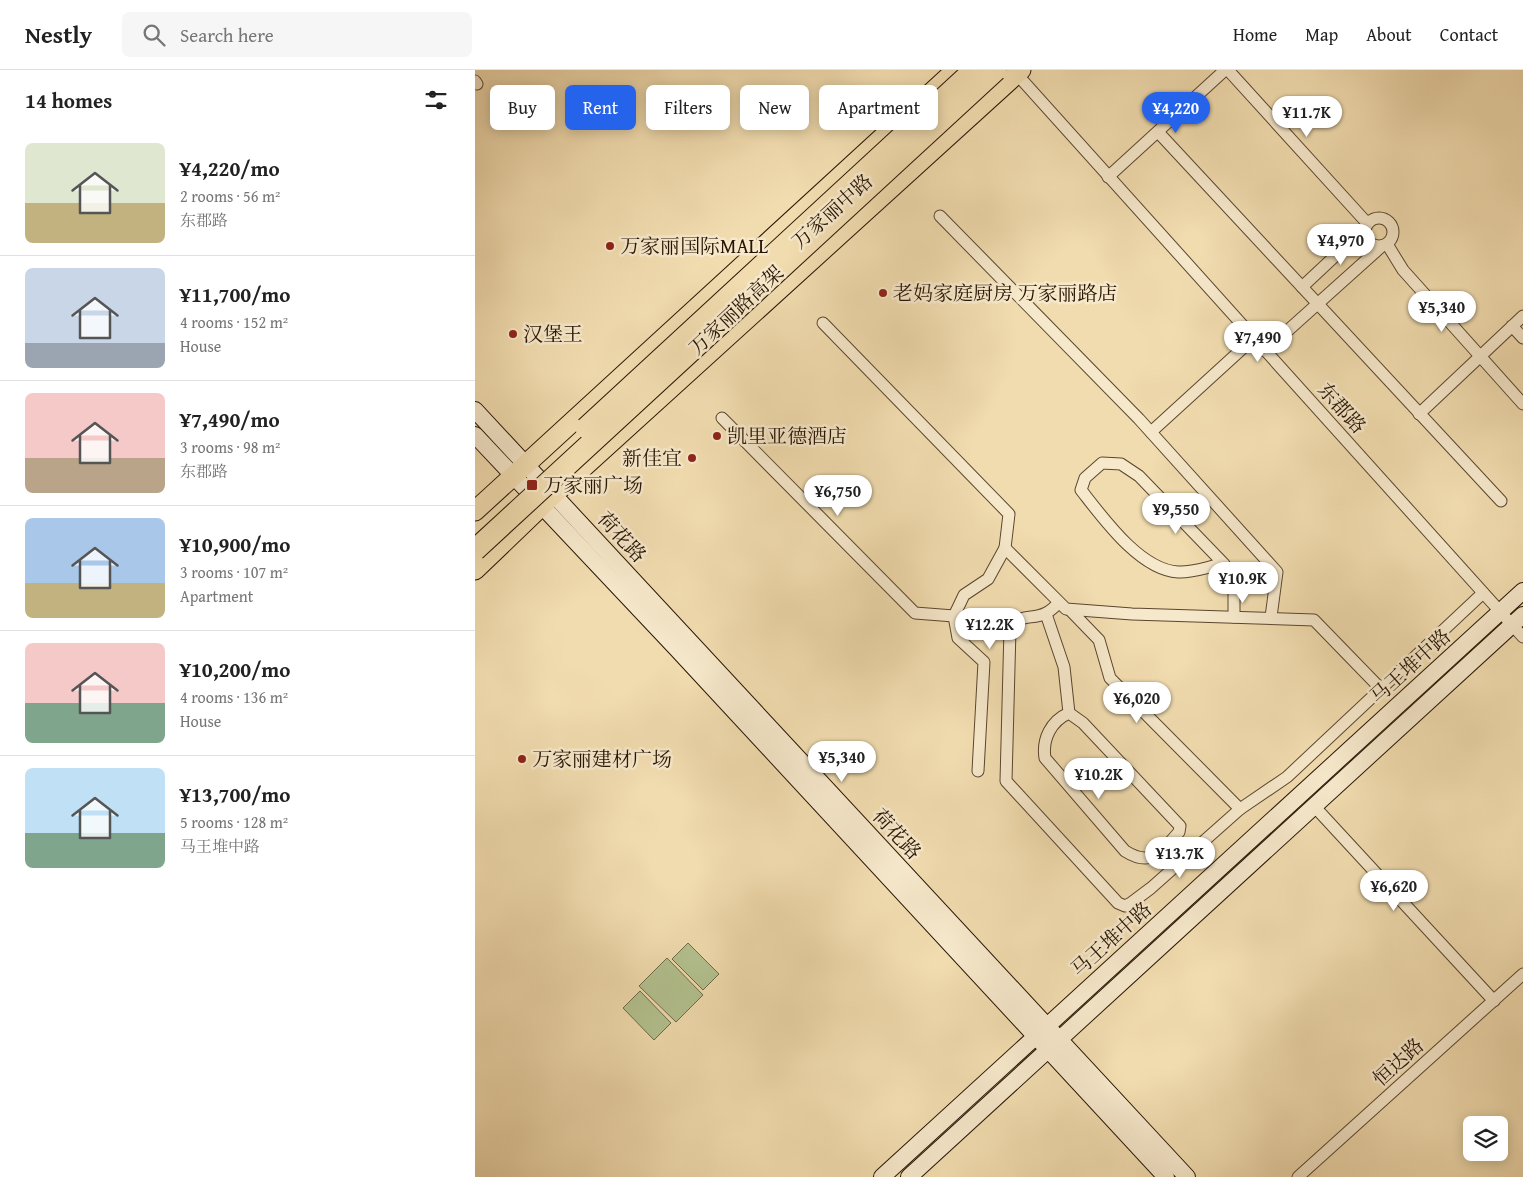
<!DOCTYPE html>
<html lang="en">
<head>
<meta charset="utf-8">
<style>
	body { margin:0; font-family:"Gentium Book Plus","Noto Serif SC",serif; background:#f6f6f6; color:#222; height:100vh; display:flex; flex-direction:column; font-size:19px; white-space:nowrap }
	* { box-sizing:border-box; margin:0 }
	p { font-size:16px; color:#767676 }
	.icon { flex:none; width:28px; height:28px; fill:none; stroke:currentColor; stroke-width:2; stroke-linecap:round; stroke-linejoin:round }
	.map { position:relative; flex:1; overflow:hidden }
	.panel { display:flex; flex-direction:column; background:#fff; width:475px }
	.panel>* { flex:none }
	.hud { position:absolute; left:15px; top:15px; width:475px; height:45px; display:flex; gap:10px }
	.buttons { position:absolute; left:988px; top:1046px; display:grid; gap:10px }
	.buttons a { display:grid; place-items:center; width:45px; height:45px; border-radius:8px; background:#fff; box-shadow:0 2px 12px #0003; font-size:25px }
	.price { position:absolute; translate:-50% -42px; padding:0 11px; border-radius:18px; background:#fff; color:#222; font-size:16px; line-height:32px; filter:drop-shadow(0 1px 2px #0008) }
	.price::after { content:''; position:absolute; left:50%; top:30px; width:15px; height:11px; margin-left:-8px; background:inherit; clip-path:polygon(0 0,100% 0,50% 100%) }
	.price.active { background:#2563eb; color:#fff }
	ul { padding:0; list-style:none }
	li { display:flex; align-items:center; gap:15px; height:125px; padding:0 25px }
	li+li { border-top:1px solid #e0e0e0 }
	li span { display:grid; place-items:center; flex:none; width:140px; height:100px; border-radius:8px; color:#555 }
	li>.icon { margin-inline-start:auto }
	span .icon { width:60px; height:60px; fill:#fffc; stroke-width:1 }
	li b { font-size:21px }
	h2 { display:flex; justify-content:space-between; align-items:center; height:60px; padding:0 25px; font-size:21px }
	.tag { padding:0 18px; border-radius:8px; background:#fff; box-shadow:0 2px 12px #0003; font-size:18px; line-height:45px }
	.tag.active { background:#2563eb; color:#fff }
	header { display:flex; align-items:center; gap:30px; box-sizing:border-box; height:70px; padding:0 25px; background:#fff; border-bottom:1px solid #e0e0e0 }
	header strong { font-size:24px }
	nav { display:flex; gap:28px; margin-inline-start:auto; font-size:18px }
	.search { width:350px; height:45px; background:#f6f6f6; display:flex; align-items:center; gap:12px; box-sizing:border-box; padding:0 18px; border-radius:8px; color:#767676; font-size:19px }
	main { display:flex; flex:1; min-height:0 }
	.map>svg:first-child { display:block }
	.grass { fill:#b3c290; stroke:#6d6b4a }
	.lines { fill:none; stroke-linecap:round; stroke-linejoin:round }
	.street-casing { stroke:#5a462e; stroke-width:13 }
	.secondary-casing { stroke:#271403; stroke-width:18 }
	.primary-casing { stroke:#271403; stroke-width:21 }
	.street { stroke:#f6e8cb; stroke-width:11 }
	.secondary { stroke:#f6e8cb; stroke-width:16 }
	.primary { stroke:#f1dcaf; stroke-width:19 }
	.highway-bridge-casing { stroke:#271403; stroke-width:23; stroke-linecap:butt }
	.highway-bridge { stroke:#f1dcaf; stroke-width:21 }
	.poi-dot { fill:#8f2418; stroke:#f6e8cb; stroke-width:2 }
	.labels { text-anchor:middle; stroke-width:5; stroke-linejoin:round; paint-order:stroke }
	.street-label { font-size:20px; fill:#271403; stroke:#f6e8cb }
	.poi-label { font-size:20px; fill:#271403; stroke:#f6e8cb; text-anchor:start }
</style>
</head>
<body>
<header>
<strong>Nestly</strong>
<div class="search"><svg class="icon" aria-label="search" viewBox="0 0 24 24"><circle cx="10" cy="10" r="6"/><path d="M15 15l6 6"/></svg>Search here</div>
<nav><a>Home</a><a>Map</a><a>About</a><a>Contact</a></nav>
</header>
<main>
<section class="panel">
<h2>14 homes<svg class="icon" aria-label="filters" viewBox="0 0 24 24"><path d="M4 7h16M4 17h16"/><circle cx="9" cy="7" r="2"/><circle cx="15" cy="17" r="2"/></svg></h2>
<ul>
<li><span style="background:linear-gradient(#dfe7d0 60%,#c2b280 0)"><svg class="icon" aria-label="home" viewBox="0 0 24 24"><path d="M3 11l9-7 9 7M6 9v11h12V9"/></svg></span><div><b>¥4,220/mo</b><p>2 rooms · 56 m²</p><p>东郡路</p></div></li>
<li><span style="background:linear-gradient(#c9d6e8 75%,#9aa5b1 0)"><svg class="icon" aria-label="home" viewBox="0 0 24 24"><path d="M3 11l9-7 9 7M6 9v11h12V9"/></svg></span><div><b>¥11,700/mo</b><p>4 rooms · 152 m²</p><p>House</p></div></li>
<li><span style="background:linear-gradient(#f6c9c9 65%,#b9a48a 0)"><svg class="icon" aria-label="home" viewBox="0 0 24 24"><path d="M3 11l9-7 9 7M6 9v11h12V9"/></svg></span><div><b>¥7,490/mo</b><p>3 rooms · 98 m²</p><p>东郡路</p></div></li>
<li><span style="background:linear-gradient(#a9c7e8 65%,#c2b280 0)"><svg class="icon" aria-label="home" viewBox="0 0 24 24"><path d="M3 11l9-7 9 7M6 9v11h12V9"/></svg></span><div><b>¥10,900/mo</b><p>3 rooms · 107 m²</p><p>Apartment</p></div></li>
<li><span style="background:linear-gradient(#f6c9c9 60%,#7fa58c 0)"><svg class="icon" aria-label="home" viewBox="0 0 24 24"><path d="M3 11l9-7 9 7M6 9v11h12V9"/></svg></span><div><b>¥10,200/mo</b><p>4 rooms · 136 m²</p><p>House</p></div></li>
<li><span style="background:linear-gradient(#bfe0f5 65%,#7fa58c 0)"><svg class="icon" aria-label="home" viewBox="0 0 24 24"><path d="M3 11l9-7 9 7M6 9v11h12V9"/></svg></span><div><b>¥13,700/mo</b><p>5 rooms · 128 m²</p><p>马王堆中路</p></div></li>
</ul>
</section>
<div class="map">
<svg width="1048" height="1107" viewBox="0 0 1048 1107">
	<rect width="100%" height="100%" fill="#f1dcaf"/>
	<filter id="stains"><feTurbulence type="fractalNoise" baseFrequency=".004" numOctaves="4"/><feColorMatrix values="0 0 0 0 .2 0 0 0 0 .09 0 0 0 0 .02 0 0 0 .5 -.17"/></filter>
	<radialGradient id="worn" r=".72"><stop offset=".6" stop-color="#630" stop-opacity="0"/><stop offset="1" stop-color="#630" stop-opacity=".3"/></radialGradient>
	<!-- grass -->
	<g class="grass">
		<polygon points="213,873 244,904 228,920 197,889"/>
		<polygon points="192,888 228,925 201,952 164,916"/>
		<polygon points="165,921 196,953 179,970 148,938"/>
	</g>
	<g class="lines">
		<defs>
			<g id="street">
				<polyline points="753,0 892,153"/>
				<polyline points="539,1 1048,567"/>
				<polyline points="0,11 2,14"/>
				<polyline points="683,62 1026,431"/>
				<polyline points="633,107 750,0"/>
				<polyline points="465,146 664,349 802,502 796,547"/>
				<circle cx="904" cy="162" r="14"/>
				<polyline points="912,174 928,200 1048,334"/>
				<polyline points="827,217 890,158"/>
				<polyline points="348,253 534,444 530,478 591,539 657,544 839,550 905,618"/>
				<polyline points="1037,256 1048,268"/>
				<polyline points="790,281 907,176"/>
				<polyline points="944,344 1048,246"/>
				<polyline points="247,348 440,543 479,546"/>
				<polyline points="676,362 779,268"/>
				<path d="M749 494C735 496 718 503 703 502 665 500 628 448 606 420L610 408 627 393 646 394 664 406 749 494 759 519V547"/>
				<path d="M584 533C580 536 576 541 571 543 556 551 548 541 535 559L531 711 643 833 650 836 656 833 676 818 765 739 812 707 1008 523"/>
				<polyline points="595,540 624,570 635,608 765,739"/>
				<path d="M571 544 589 597 594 643 608 653 705 756 704 762C686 782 677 798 650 781L570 688C567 669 576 651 594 643"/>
				<polyline points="503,701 509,592 483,568 479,546 489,525 513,509 530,478"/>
				<polyline points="839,736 1019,931"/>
				<polyline points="823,1107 1048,904"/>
			</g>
			<g id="secondary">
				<polyline points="0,340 712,1107"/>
				<polyline points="0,365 201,578 691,1107"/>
				<polyline points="407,1107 1048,521"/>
				<polyline points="434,1107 1048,545"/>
			</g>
			<g id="primary">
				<polyline points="0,441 481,0"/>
				<polyline points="0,500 78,425 546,0"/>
			</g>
		</defs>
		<!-- street casing -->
		<use href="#street" class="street-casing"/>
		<!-- secondary casing -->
		<use href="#secondary" class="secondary-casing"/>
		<!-- primary casing -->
		<use href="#primary" class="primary-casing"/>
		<!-- street -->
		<use href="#street" class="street"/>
		<!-- secondary -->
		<use href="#secondary" class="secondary"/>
		<!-- primary -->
		<use href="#primary" class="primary"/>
		<defs>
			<g id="highway-bridge">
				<polyline points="111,358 499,0"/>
				<polyline points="0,480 521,0"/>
			</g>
		</defs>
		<!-- highway-bridge casing -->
		<use href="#highway-bridge" class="highway-bridge-casing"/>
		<!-- highway-bridge -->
		<use href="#highway-bridge" class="highway-bridge"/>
	</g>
	<!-- markers -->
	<g class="poi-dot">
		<circle cx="135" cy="176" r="5"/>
		<circle cx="408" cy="223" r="5"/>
		<circle cx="38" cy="264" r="5"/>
		<circle cx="242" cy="366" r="5"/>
		<circle cx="217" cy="388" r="5"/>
		<rect x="51" y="409" width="12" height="12" rx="2.5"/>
		<circle cx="47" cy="689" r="5"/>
	</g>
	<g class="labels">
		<!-- street labels -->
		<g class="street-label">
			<text transform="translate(357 141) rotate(-42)" y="7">万家丽中路</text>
			<text transform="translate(261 240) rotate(-43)" y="7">万家丽路高架</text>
			<text transform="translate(867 338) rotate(48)" y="7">东郡路</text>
			<text transform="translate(147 467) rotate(47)" y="7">荷花路</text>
			<text transform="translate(935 596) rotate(-42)" y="7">马王堆中路</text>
			<text transform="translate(422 764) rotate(47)" y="7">荷花路</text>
			<text transform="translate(636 869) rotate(-42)" y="7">马王堆中路</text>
			<text transform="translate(923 992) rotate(-42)" y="7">恒达路</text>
		</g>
		<!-- poi labels -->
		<g class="poi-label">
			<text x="145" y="183">万家丽国际MALL</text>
			<text x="418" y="230">老妈家庭厨房 万家丽路店</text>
			<text x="48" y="271">汉堡王</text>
			<text x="252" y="373">凯里亚德酒店</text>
			<text x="207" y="395" text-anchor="end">新佳宜</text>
			<text x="68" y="422">万家丽广场</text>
			<text x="57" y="696">万家丽建材广场</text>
		</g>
	</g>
	<rect width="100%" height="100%" filter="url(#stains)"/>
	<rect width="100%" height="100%" fill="url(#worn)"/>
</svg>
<div class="buttons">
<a><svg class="icon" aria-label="layers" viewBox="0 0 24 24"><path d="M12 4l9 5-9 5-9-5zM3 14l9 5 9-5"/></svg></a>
</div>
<b class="price active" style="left:701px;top:64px">¥4,220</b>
<b class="price" style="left:832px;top:68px">¥11.7K</b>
<b class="price" style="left:866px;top:196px">¥4,970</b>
<b class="price" style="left:967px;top:263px">¥5,340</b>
<b class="price" style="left:783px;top:293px">¥7,490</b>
<b class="price" style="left:363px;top:447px">¥6,750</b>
<b class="price" style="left:701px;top:465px">¥9,550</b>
<b class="price" style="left:768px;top:534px">¥10.9K</b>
<b class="price" style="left:515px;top:580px">¥12.2K</b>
<b class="price" style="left:662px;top:654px">¥6,020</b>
<b class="price" style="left:367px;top:713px">¥5,340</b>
<b class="price" style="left:624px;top:730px">¥10.2K</b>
<b class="price" style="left:705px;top:809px">¥13.7K</b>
<b class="price" style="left:919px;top:842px">¥6,620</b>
<div class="hud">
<a class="tag">Buy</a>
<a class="tag active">Rent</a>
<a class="tag">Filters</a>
<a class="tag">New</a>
<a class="tag">Apartment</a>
</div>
</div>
</main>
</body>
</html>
